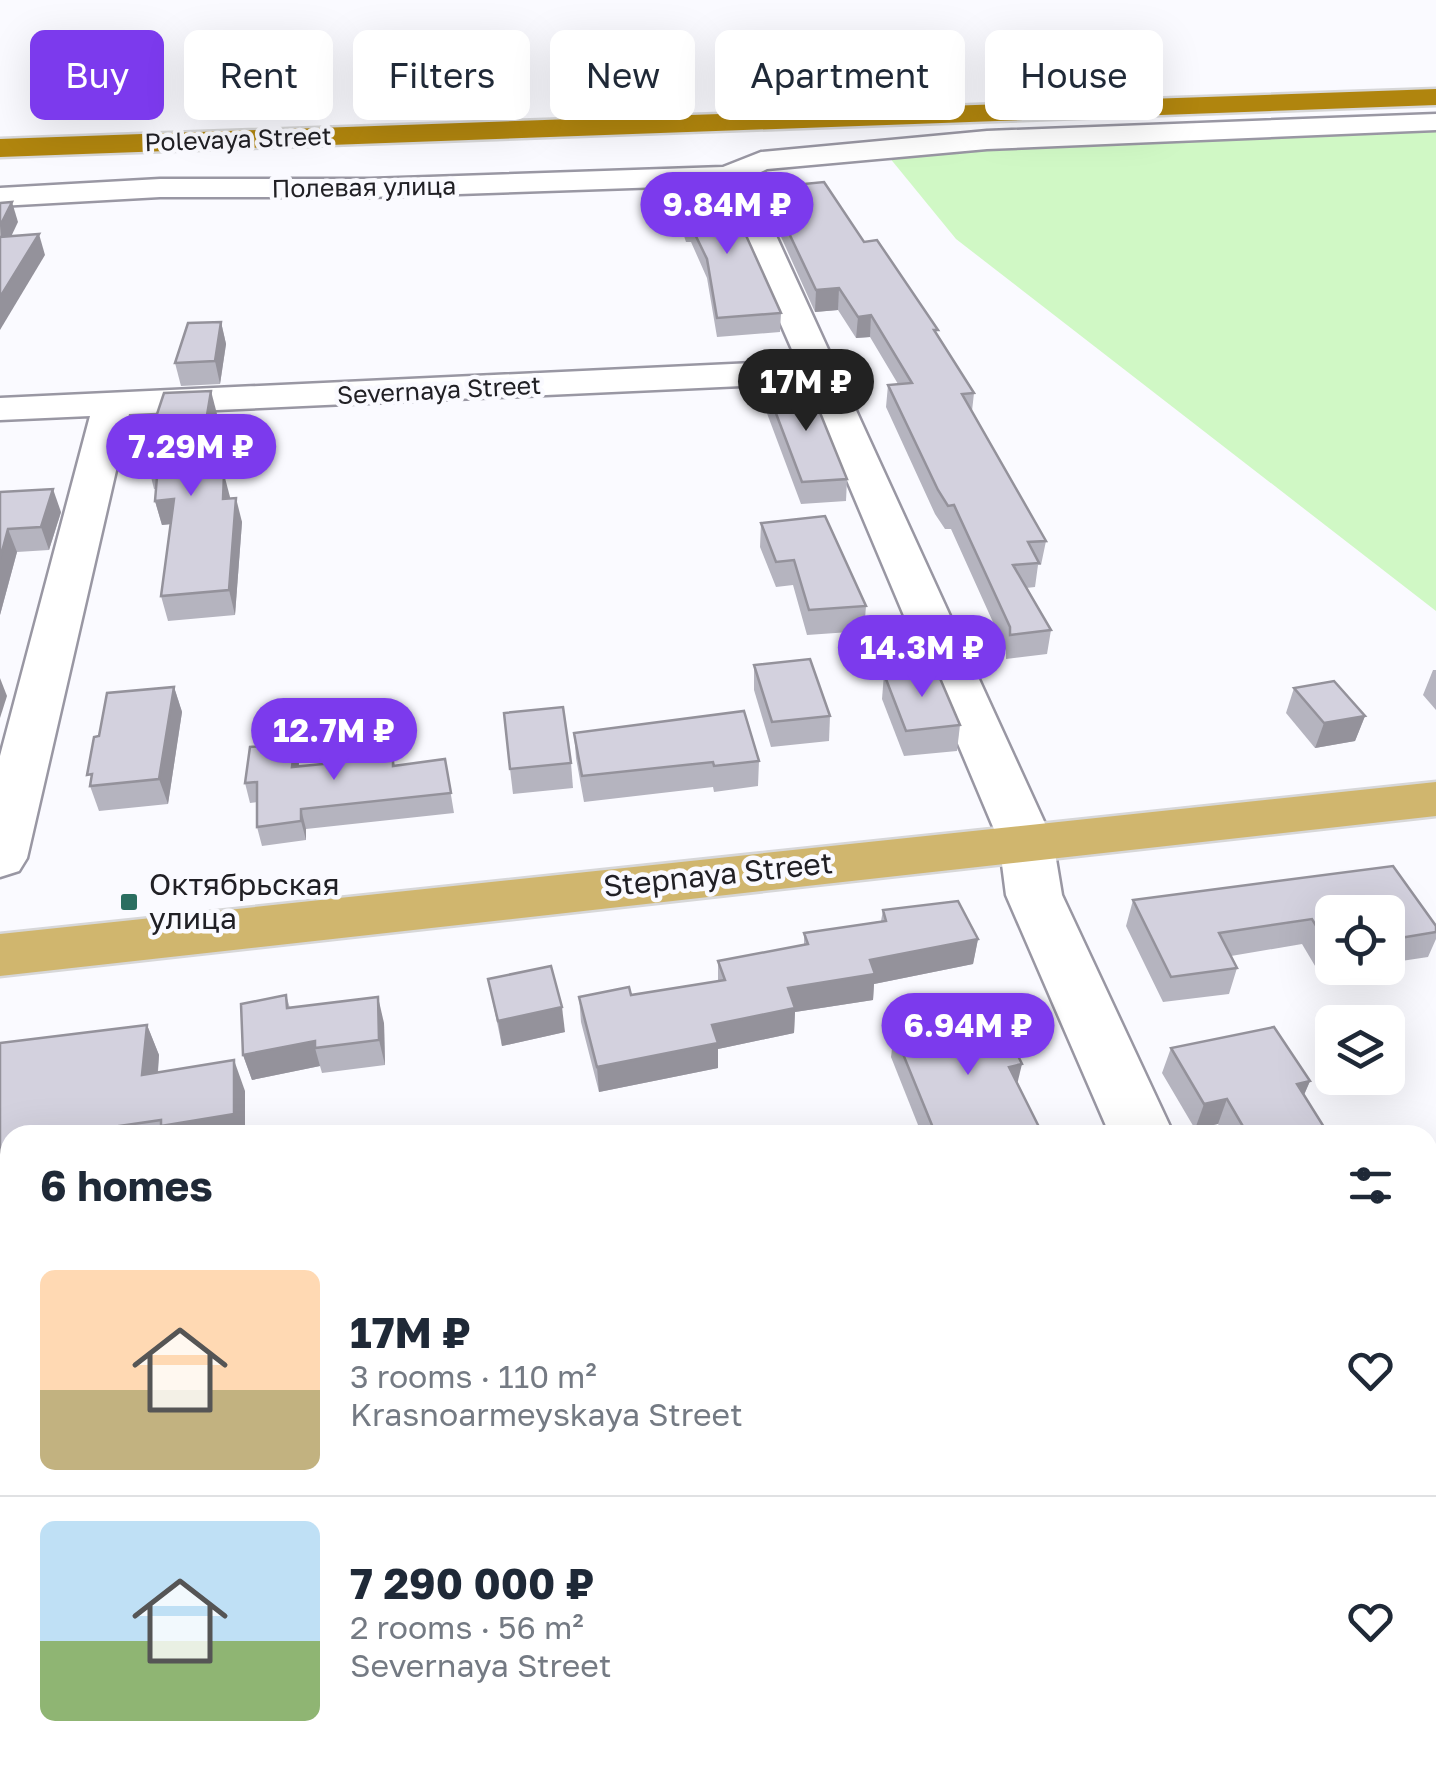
<!DOCTYPE html>
<html lang="en">
<head>
<meta charset="utf-8">
<style>
	body { margin:0; font-family:"Golos Text",sans-serif; background:#f2f2f3; color:#1f2937; height:100vh; display:flex; flex-direction:column; font-size:38px; white-space:nowrap }
	* { box-sizing:border-box; margin:0 }
	p { font-size:32px; color:#747a83 }
	.icon { flex:none; width:55px; height:55px; fill:none; stroke:currentColor; stroke-width:2; stroke-linecap:round; stroke-linejoin:round }
	.map { position:relative; flex:1; overflow:hidden }
	.panel { position:absolute; left:0px; top:1125px; width:1438px; height:640px; display:flex; flex-direction:column; background:#fff; border-radius:30px 30px 0 0; box-shadow:0 10px 40px #0002 }
	.panel>* { flex:none }
	.guide { position:absolute; left:30px; top:30px; width:1378px; height:90px; display:flex; gap:20px }
	.tools { position:absolute; left:1315px; top:895px; display:grid; gap:20px }
	.tools a { display:grid; place-items:center; width:90px; height:90px; border-radius:15px; background:#fff; box-shadow:0 10px 40px #0002; font-size:50px }
	.price { position:absolute; translate:-50% -85px; padding:0 22px; border-radius:35px; background:#7c3aed; color:#fff; font-size:32px; line-height:65px; filter:drop-shadow(0 2px 5px #0008) }
	.price::after { content:''; position:absolute; left:50%; top:60px; width:30px; height:22px; margin-left:-15px; background:inherit; clip-path:polygon(0 0,100% 0,50% 100%) }
	.price.selected { background:#222; color:#fff }
	ul { padding:0; list-style:none }
	li { display:flex; align-items:center; gap:30px; height:250px; padding:0 40px }
	li+li { border-top:2px solid #e0e1e3 }
	li span { display:grid; place-items:center; flex:none; width:280px; height:200px; border-radius:15px; color:#555 }
	li>.icon { margin-inline-start:auto }
	span .icon { width:120px; height:120px; fill:#fffc; stroke-width:1 }
	li b { font-size:42px }
	h2 { display:flex; justify-content:space-between; align-items:center; height:120px; padding:0 40px; font-size:42px }
	.tag { padding:0 35px; border-radius:15px; background:#fff; box-shadow:0 10px 40px #0002; font-size:35px; line-height:90px }
	.tag.selected { background:#7c3aed; color:#fff }
	.map>svg:first-child { display:block }
	.green { fill:#d0f8c5 }
	.lines { fill:none; stroke-linecap:round; stroke-linejoin:round }
	.minor-casing { stroke:#9997a3; stroke-width:5 }
	.major-casing { stroke:#d7d7d8; stroke-width:5 }
	.highway-casing { stroke:#d7d7d8; stroke-width:5 }
	.minor { fill:#fff; fill-rule:evenodd }
	.major { fill:#d0b66e; fill-rule:evenodd }
	.highway { fill:#b0850e; fill-rule:evenodd }
	.wall { fill:#b5b4bf }
	.shaded-wall { fill:#94929b }
	.building { fill:#d3d1de; stroke:#94929b; stroke-width:2.5 }
	.poi-dot { fill:#2a6e60; stroke:#fafaff; stroke-width:4 }
	.labels { text-anchor:middle; stroke-width:9; stroke-linejoin:round; paint-order:stroke }
	.far-street-label { font-size:25px; fill:#212025; stroke:#fafaff }
	.street-label { font-size:30px; fill:#212025; stroke:#fafaff }
	.poi-label { font-size:30px; fill:#212025; stroke:#fafaff; text-anchor:start }
</style>
</head>
<body>
<div class="map">
<svg width="1436" height="1765" viewBox="0 0 1436 1765">
	<rect width="100%" height="100%" fill="#fafaff"/>
	<!-- green -->
	<polygon class="green" points="1436,125 1436,611 956,239 880,146"/>
	<g class="lines">
		<defs>
			<g id="minor">
				<polygon points="1436,114 1436,130 987,149 767,169 746,179 757,194 1053,841 1062,895 1174,1135 1110,1135 1006,895 999,841 806,383 129,414 27,858 19,871 0,877 0,756 90,416 0,420 0,398 797,361 720,185 370,197 160,197 0,206 0,188 160,179 370,179 723,167 761,152 987,131"/>
				<polygon points="1428,1716 1436,1719 1436,1765 1380,1765 1376,1755 1428,1755"/>
			</g>
			<polygon id="major" points="1436,782 1436,816 0,976 0,934"/>
			<polygon id="highway" points="1436,89 1436,105 0,157 0,139"/>
		</defs>
		<!-- minor casing -->
		<use href="#minor" class="minor-casing"/>
		<!-- major casing -->
		<use href="#major" class="major-casing"/>
		<!-- highway casing -->
		<use href="#highway" class="highway-casing"/>
		<!-- minor -->
		<use href="#minor" class="minor"/>
		<!-- major -->
		<use href="#major" class="major"/>
		<!-- highway -->
		<use href="#highway" class="highway"/>
	</g>
	<!-- wall -->
	<g class="wall">
		<polygon points="783,186 864,242 937,335 974,393 972,411 1046,541 1041,565 1038,565 1035,587 1026,588 1051,630 1047,654 1006,659 1006,651 951,529 945,529 935,514 886,407 888,385 898,384 870,337 856,338 838,310 815,312 777,228 777,208 784,207"/>
		<polygon points="674,188 715,212 781,313 780,332 717,337 707,278 691,242 686,242 674,206"/>
		<polygon points="221,322 226,344 220,384 181,386 175,363"/>
		<polygon points="766,387 847,479 846,501 801,504 765,408"/>
		<polygon points="217,414 207,475 230,498 242,522 235,615 168,621 161,596 171,524 162,525 155,501 156,489 154,489 148,465"/>
		<polygon points="0,492 61,512 49,550 17,552 0,615"/>
		<polygon points="761,523 866,606 864,631 807,635 793,585 776,587 760,547"/>
		<polygon points="754,665 830,716 829,741 771,747 754,690"/>
		<polygon points="1433,670 1436,670 1436,710 1423,695"/>
		<polygon points="884,674 960,725 957,751 904,756 882,699"/>
		<polygon points="174,687 182,712 168,804 99,811 90,786 99,736"/>
		<polygon points="1294,688 1365,716 1355,741 1315,748 1286,713"/>
		<polygon points="574,733 759,761 758,786 714,792 713,787 584,802 576,758"/>
		<polygon points="393,757 395,766 445,759 454,813 306,829 306,840 262,846 257,827 257,802 250,803 245,783 299,762 299,766"/>
		<polygon points="571,763 573,788 513,794 510,769"/>
		<polygon points="1393,866 1436,926 1436,939 1428,957 1388,963 1388,912 1332,912 1332,968 1372,968 1369,975 1324,981 1302,944 1231,956 1237,968 1229,994 1163,1002 1126,926 1133,900"/>
		<polygon points="883,910 978,939 973,964 874,984 873,1000 795,1012 794,1033 718,1049 718,1068 599,1092 581,1022 579,997 631,995 718,981 718,961 804,945 804,933 881,921"/>
		<polygon points="488,979 565,1032 502,1046"/>
		<polygon points="286,995 290,1008 384,1023 385,1065 322,1073 320,1066 252,1080 243,1055"/>
		<polygon points="147,1025 159,1055 158,1073 245,1091 245,1135 10,1135 10,1299 0,1300 0,1043"/>
		<polygon points="894,1032 1018,1083 1043,1135 922,1135 891,1057"/>
		<polygon points="1171,1048 1310,1081 1304,1095 1329,1135 1224,1135 1218,1124 1195,1129 1162,1073"/>
		<polygon points="10,1344 10,1583 0,1585 0,1346"/>
		<polygon points="1428,1439 1436,1439 1436,1610 1428,1594 1428,1513 1429,1513 1428,1509"/>
	</g>
	<!-- shaded-wall -->
	<g class="shaded-wall">
		<polygon points="12,202 18,222 1,258 0,226"/>
		<polygon points="39,234 45,255 0,330 0,297"/>
		<polygon points="839,288 838,310 815,312 816,290"/>
		<polygon points="871,315 870,337 856,338 858,317"/>
		<polygon points="221,322 226,344 220,384 215,361"/>
		<polygon points="211,391 217,414 203,500 197,476"/>
		<polygon points="224,474 230,497 229,523 223,499"/>
		<polygon points="53,489 61,512 49,550 41,527"/>
		<polygon points="236,498 242,522 235,615 229,590"/>
		<polygon points="174,499 181,523 162,525 155,501"/>
		<polygon points="8,529 17,552 0,615 0,559"/>
		<polygon points="0,678 7,696 0,718"/>
		<polygon points="174,687 182,712 168,804 159,779"/>
		<polygon points="1365,716 1355,741 1315,748 1324,723"/>
		<polygon points="295,743 299,762 297,786 292,767"/>
		<polygon points="301,809 306,829 306,840 301,821"/>
		<polygon points="978,939 973,964 874,984 873,1000 795,1012 794,1033 718,1049 718,1068 599,1092 597,1067 712,1025 788,988 870,960"/>
		<polygon points="378,997 384,1023 385,1065 379,1040"/>
		<polygon points="562,1007 565,1032 502,1046 498,1021"/>
		<polygon points="147,1025 159,1055 155,1105 142,1075"/>
		<polygon points="315,1041 315,1048 320,1066 252,1080 243,1055"/>
		<polygon points="234,1060 245,1091 245,1135 165,1135 161,1126"/>
		<polygon points="1022,1064 1016,1089 1009,1067"/>
		<polygon points="1310,1081 1299,1106 1297,1084"/>
		<polygon points="1227,1099 1218,1124 1195,1129 1204,1104"/>
	</g>
	<!-- building -->
	<g class="building">
		<polygon points="824,182 864,242 877,240 938,330 934,330 974,393 962,394 1046,541 1028,542 1039,563 1013,565 1051,630 1010,635 1010,627 954,505 948,506 938,490 888,385 912,383 871,315 858,317 839,288 816,290 777,208 797,207 783,186"/>
		<polygon points="709,187 715,212 735,211 781,313 717,318 707,259 690,224 686,224 674,188"/>
		<polygon points="12,202 0,226 0,203"/>
		<polygon points="39,234 0,297 0,237"/>
		<polygon points="221,322 215,361 175,363 188,323"/>
		<polygon points="801,384 807,399 814,398 847,479 802,482 766,387"/>
		<polygon points="211,391 197,476 224,474 223,499 236,498 229,590 161,596 174,499 155,501 158,465 148,465 157,414 164,393"/>
		<polygon points="53,489 41,527 8,529 0,559 0,492"/>
		<polygon points="825,516 866,606 809,610 794,560 776,562 761,523"/>
		<polygon points="810,659 830,716 772,722 754,665"/>
		<polygon points="936,669 960,725 906,731 884,674"/>
		<polygon points="1334,681 1365,716 1324,723 1294,688"/>
		<polygon points="174,687 159,779 90,786 92,774 87,775 94,737 99,736 107,693"/>
		<polygon points="563,707 571,763 510,769 504,713"/>
		<polygon points="744,711 759,761 714,766 713,762 582,776 574,733"/>
		<polygon points="295,743 292,767 393,757 393,766 445,759 451,793 301,809 301,821 257,827 257,782 245,783 250,747"/>
		<polygon points="1393,866 1436,926 1436,932 1388,940 1388,912 1332,912 1332,952 1312,919 1219,933 1237,968 1171,977 1133,900"/>
		<polygon points="958,901 978,939 870,960 875,974 788,988 795,1008 712,1025 718,1043 597,1067 579,997 629,987 631,995 725,980 718,961 808,944 804,933 886,921 883,910"/>
		<polygon points="551,966 562,1007 498,1021 488,979"/>
		<polygon points="286,995 287,1008 378,997 379,1040 315,1048 315,1041 243,1055 241,1004"/>
		<polygon points="997,1013 1022,1064 1009,1067 1043,1135 936,1135 894,1032"/>
		<polygon points="147,1025 142,1075 234,1060 234,1114 161,1126 161,1120 57,1135 10,1135 10,1254 7,1268 0,1269 0,1043"/>
		<polygon points="1274,1027 1310,1081 1297,1084 1329,1135 1248,1135 1227,1099 1204,1104 1171,1048"/>
		<polygon points="10,1344 9,1477 10,1477 10,1559 0,1561 0,1346"/>
		<polygon points="1428,1439 1436,1439 1436,1471 1428,1452"/>
		<polygon points="1436,1512 1436,1557 1428,1536 1428,1513"/>
		<polygon points="1243,1755 1317,1755 1321,1765 1201,1764"/>
	</g>
	<!-- markers -->
	<rect class="poi-dot" x="119" y="892" width="20" height="20" rx="5"/>
	<g class="labels">
		<!-- far-street labels -->
		<g class="far-street-label">
			<text transform="translate(238 139) rotate(-2)" y="9">Polevaya Street</text>
			<text transform="translate(364 187) rotate(-1)" y="9">Полевая улица</text>
			<text transform="translate(439 390) rotate(-3)" y="9">Severnaya Street</text>
		</g>
		<!-- street labels -->
		<g class="street-label">
			<text transform="translate(718 875) rotate(-6)" y="10">Stepnaya Street</text>
		</g>
		<!-- poi labels -->
		<g class="poi-label">
			<text x="149" y="895">Октябрьская<tspan x="149" dy="34">улица</tspan></text>
		</g>
	</g>
</svg>
<div class="tools">
<a><svg class="icon" aria-label="locate" viewBox="0 0 24 24"><circle cx="12" cy="12" r="6"/><path d="M12 2v4M12 18v4M2 12h4M18 12h4"/></svg></a>
<a><svg class="icon" aria-label="layers" viewBox="0 0 24 24"><path d="M12 4l9 5-9 5-9-5zM3 14l9 5 9-5"/></svg></a>
</div>
<b class="price" style="left:727px;top:257px">9.84M ₽</b>
<b class="price selected" style="left:806px;top:434px">17M ₽</b>
<b class="price" style="left:191px;top:499px">7.29M ₽</b>
<b class="price" style="left:922px;top:700px">14.3M ₽</b>
<b class="price" style="left:334px;top:783px">12.7M ₽</b>
<b class="price" style="left:968px;top:1078px">6.94M ₽</b>
<div class="guide">
<a class="tag selected">Buy</a>
<a class="tag">Rent</a>
<a class="tag">Filters</a>
<a class="tag">New</a>
<a class="tag">Apartment</a>
<a class="tag">House</a>
</div>
<section class="panel">
<h2>6 homes<svg class="icon" aria-label="filters" viewBox="0 0 24 24"><path d="M4 7h16M4 17h16"/><circle cx="9" cy="7" r="2"/><circle cx="15" cy="17" r="2"/></svg></h2>
<ul>
<li><span style="background:linear-gradient(#ffd9b3 60%,#c2b280 0)"><svg class="icon" aria-label="home" viewBox="0 0 24 24"><path d="M3 11l9-7 9 7M6 9v11h12V9"/></svg></span><div><b>17M ₽</b><p>3 rooms · 110 m²</p><p>Krasnoarmeyskaya Street</p></div><svg class="icon" aria-label="heart" viewBox="0 0 24 24"><path d="M12 20l-8-8c-3-5 5-10 8-4 3-6 11-1 8 4z"/></svg></li>
<li><span style="background:linear-gradient(#bfe0f5 60%,#8fb573 0)"><svg class="icon" aria-label="home" viewBox="0 0 24 24"><path d="M3 11l9-7 9 7M6 9v11h12V9"/></svg></span><div><b>7 290 000 ₽</b><p>2 rooms · 56 m²</p><p>Severnaya Street</p></div><svg class="icon" aria-label="heart" viewBox="0 0 24 24"><path d="M12 20l-8-8c-3-5 5-10 8-4 3-6 11-1 8 4z"/></svg></li>
</ul>
</section>
</div>
</body>
</html>
